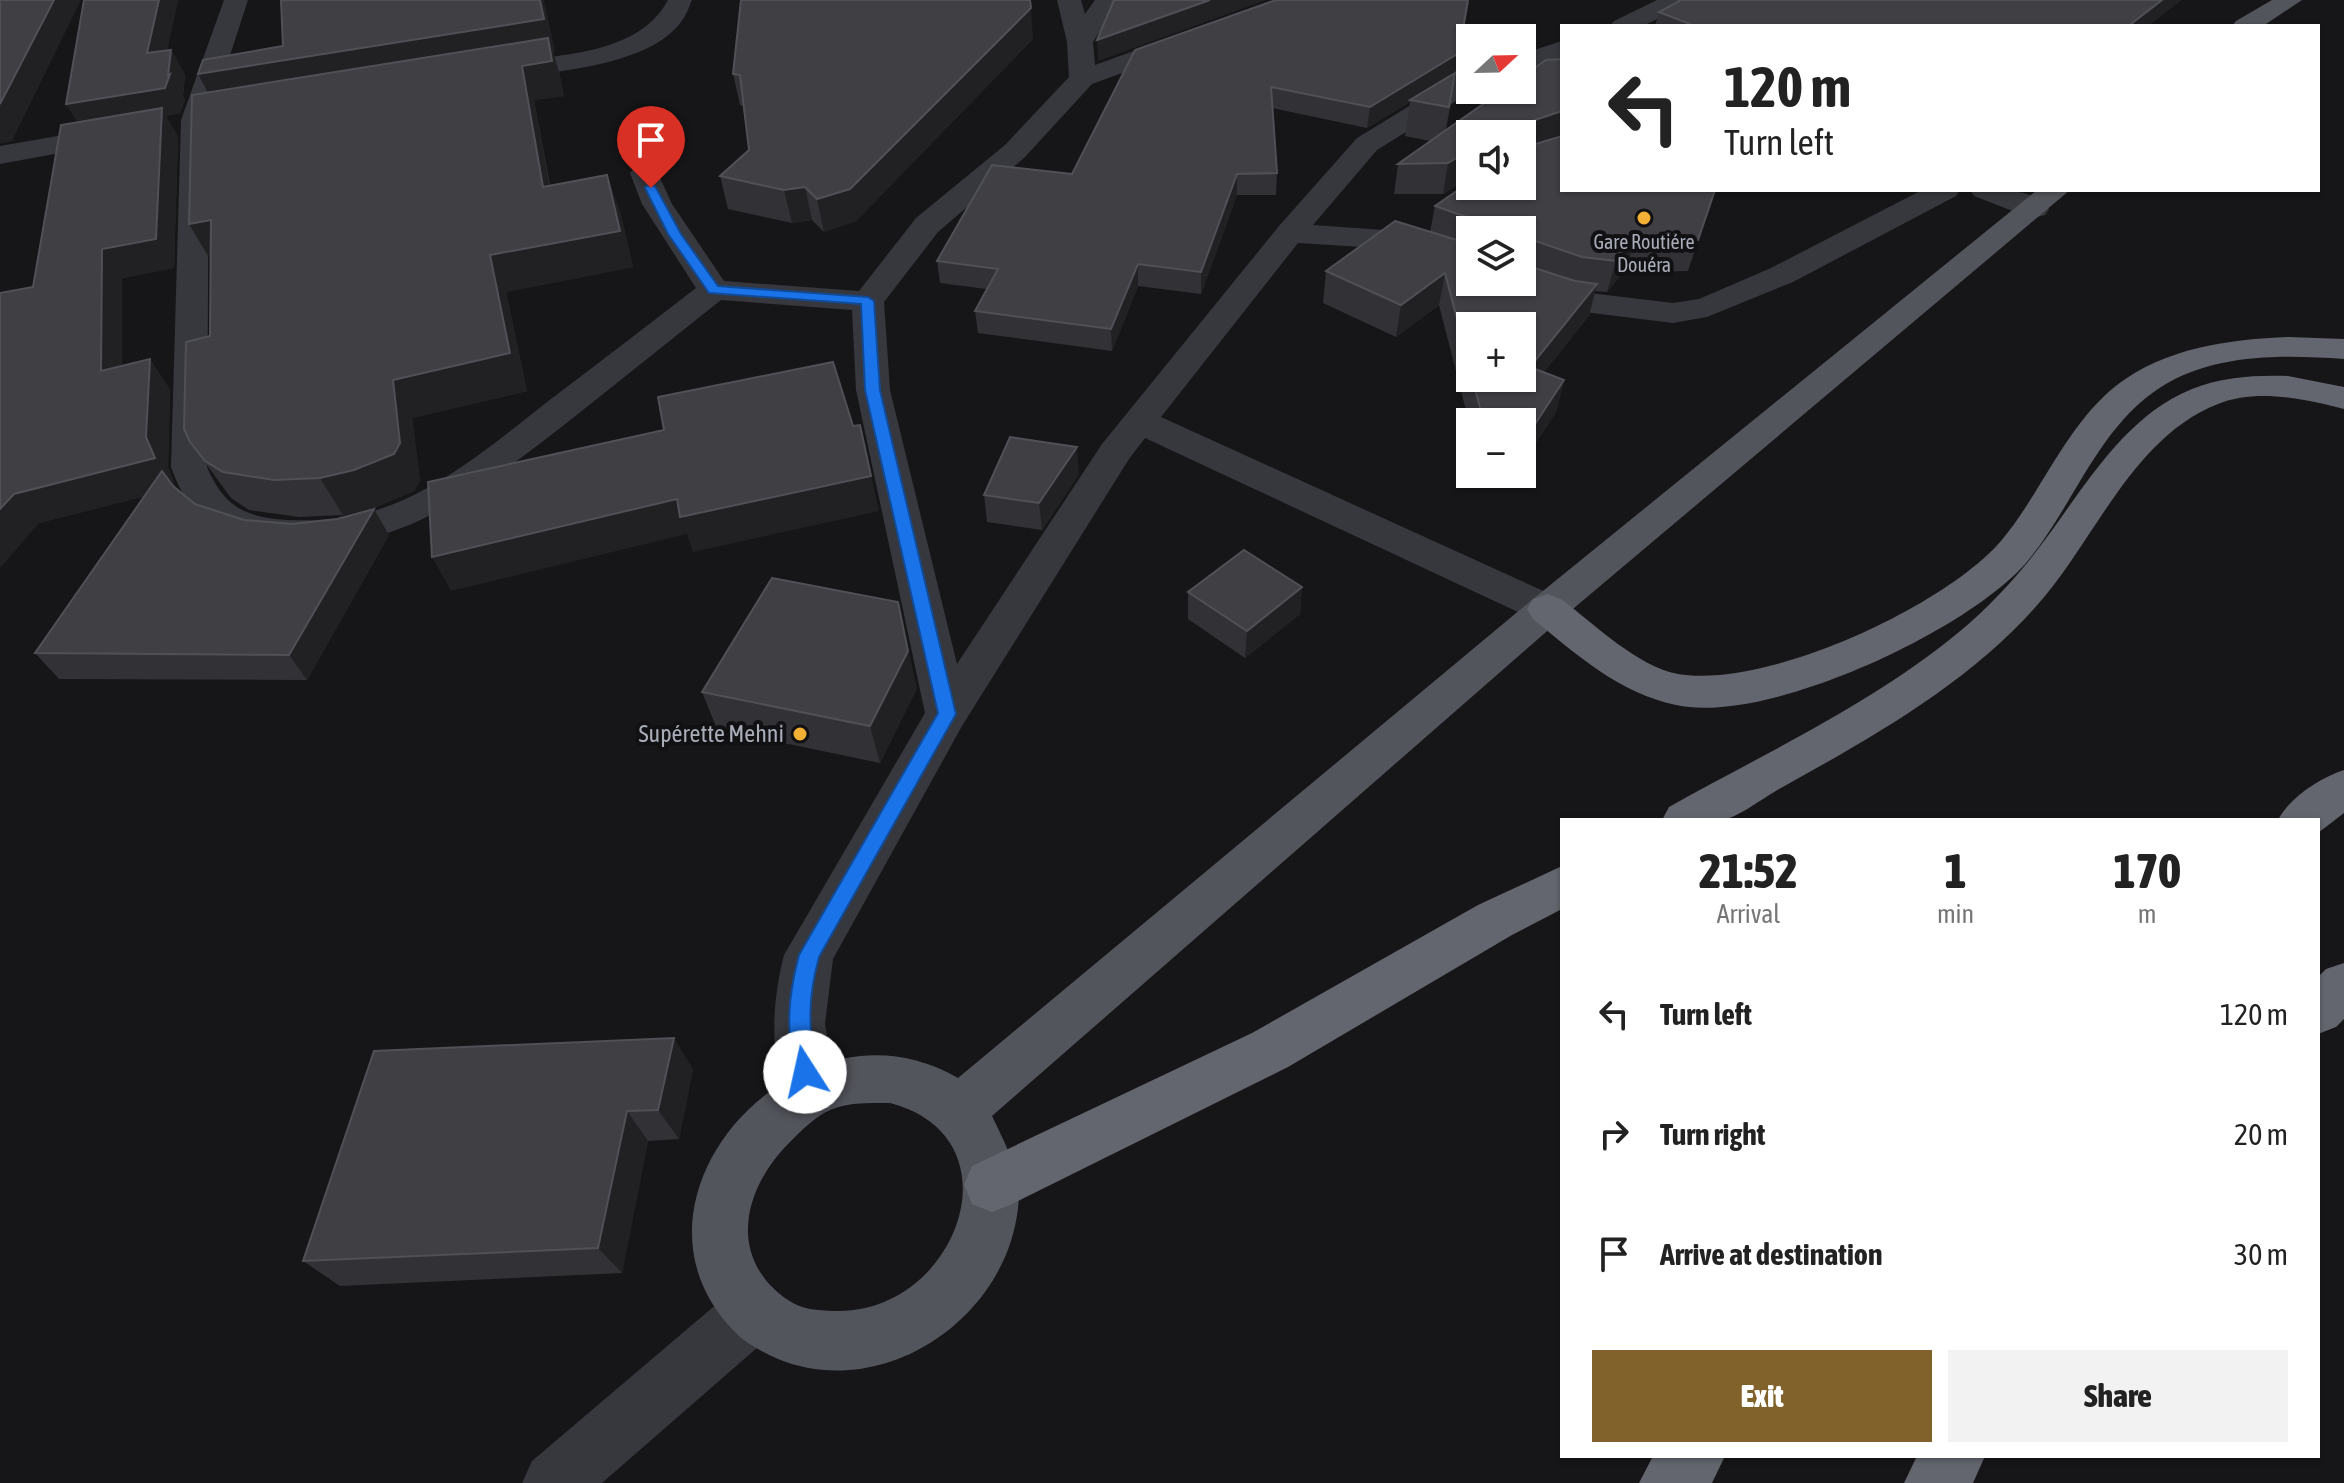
<!DOCTYPE html>
<html lang="en">
<head>
<meta charset="utf-8">
<style>
	body { margin:0; font-family:"Asap Condensed",sans-serif; background:#f2f2f2; color:#222; height:100vh; display:flex; flex-direction:column; font-size:30px; white-space:nowrap }
	* { box-sizing:border-box; margin:0 }
	p { font-size:26px; color:#767676 }
	.icon { flex:none; width:44px; height:44px; fill:none; stroke:currentColor; stroke-width:2; stroke-linecap:round; stroke-linejoin:round }
	.map { position:relative; flex:1; overflow:hidden }
	.side { position:absolute; left:1560px; top:818px; width:760px; height:640px; display:flex; flex-direction:column; background:#fff; border-radius:0px; box-shadow:0 2px 6px #0004 }
	.side>* { flex:none }
	.hud { position:absolute; left:1560px; top:24px; width:760px; height:168px; border-radius:0px; box-shadow:0 2px 6px #0004; background:#fff; color:#222; overflow:hidden }
	.needle { width:52px; rotate:68deg }
	.buttons { position:absolute; left:1456px; top:24px; display:grid; gap:16px }
	.buttons a { display:grid; place-items:center; width:80px; height:80px; border-radius:0px; background:#fff; box-shadow:0 2px 6px #0004; font-size:40px }
	.pin { position:absolute; display:grid; place-items:center; width:68px; height:68px; color:#fff; margin:-82px -34px; border-radius:50% 50% 50% 0; rotate:-45deg; box-shadow:0 0 8px #0007 }
	.pin .icon { rotate:45deg }
	.me { position:absolute; width:88px; margin:-44px; rotate:350deg; stroke-linejoin:round; filter:drop-shadow(0 0 6px #0008) }
	.turn { display:flex; align-items:center; gap:28px; height:168px; padding:0 32px; font-size:36px }
	.turn .icon { width:104px; height:104px; stroke-width:2.5 }
	.turn b { display:block; font-size:56px; line-height:68px }
	.eta { display:flex; justify-content:space-evenly; align-items:center; height:136px; text-align:center }
	.eta b { font-size:48px; font-weight:800; line-height:56px }
	.action { display:flex; gap:16px; margin-top:auto; padding:16px 32px }
	.action a { flex:1; height:92px; border-radius:0px; background:#80622a; color:#fff; font-size:32px; font-weight:800; line-height:92px; text-align:center }
	.action a+a { background:#f2f2f2; color:#222 }
	ul { padding:0; list-style:none }
	li { display:flex; align-items:center; gap:24px; height:120px; padding:0 32px }
	li div { flex:1 }
	li b { display:block; font-size:30px }
	li em { font-style:normal }
	.map>svg:first-child { display:block }
	.lines { fill:none; stroke-linecap:round; stroke-linejoin:round }
	.minor { fill:#37383d; fill-rule:evenodd }
	.major { fill:#53555c; fill-rule:evenodd }
	.highway { fill:#63666e; fill-rule:evenodd }
	.wall { fill:#323236; fill-rule:evenodd }
	.shaded-wall { fill:#212124 }
	.building { fill:#3f3f44; stroke:#4f5156; stroke-width:2 }
	.route { fill:#1a73e8; stroke:#114b97; stroke-width:2 }
	.poi-dot { fill:#f2b134; stroke:#111113; stroke-width:3 }
	.labels { text-anchor:middle; stroke-width:8; stroke-linejoin:round; paint-order:stroke }
	.far-poi-label { font-size:20px; fill:#a8adb8; stroke:#111113 }
	.poi-label { font-size:24px; fill:#a8adb8; stroke:#111113; text-anchor:end }
</style>
</head>
<body>
<div class="map">
<svg width="2344" height="1483" viewBox="0 0 2344 1483">
	<rect width="100%" height="100%" fill="#161618"/>
	<g class="lines">
		<g class="minor">
			<path d="M224,0h24l-39,120 -2,347c17,40 38,50 80,53 31,1 60,0 90,-10 65,-21 121,-70 174,-111 49,-37 97,-74 145,-111l-54,-84 -12,-31 5,-6 10,-3 10,3 17,37 52,77 135,10 57,-73 89,-73 64,-68 -2,-35 -10,-42h24l4,14 10,-14h24l-26,42 2,23 180,-65h36l-3,5 -216,79 -67,73 -87,75 -54,70 6,88 67,274 145,-220 177,-218 78,-88 103,-63 10,-2v17h4l-97,60 -64,75 86,6 71,23v21l-75,-26 -97,-6 -137,174 400,182 6,10 -6,10 -14,5 -14,-5 -388,-181 -16,21 -167,267 -129,233 -8,65 12,69 -8,18 -19,7 -19,-7c-22,-50 -20,-105 -7,-156l141,-242 -69,-323 -4,-80 -131,-10c-46,37 -92,73 -138,110 -93,73 -193,156 -320,133 -52,-9 -74,-27 -92,-76l10,-347z"/>
			<path d="M668,0h24c-3,7 -6,16 -11,22 -33,45 -131,50 -182,57l-9,-2 -4,-6 4,-6 9,-2c55,-8 140,-7 169,-63z"/>
			<polygon points="1657,0 1689,0 1686,5 1643,26 1610,26 1614,21"/>
			<polygon points="1562,41 1562,58 1522,71 1522,54"/>
			<polygon points="115,126 125,129 129,135 125,141 0,164 0,146"/>
			<polygon points="1922,190 1960,190 1956,196 1793,282 1707,317 1673,323 1568,310 1507,289 1502,282 1522,282 1522,273 1573,291 1673,303 1699,299 1771,268"/>
			<path d="M1970,190c24,0 63,-4 79,19l-4,6 -11,3 -11,-3 -49,-19z"/>
			<polygon points="753,1283 774,1291 782,1312 774,1333 602,1483 522,1483 532,1461 732,1291"/>
		</g>
		<g class="major">
			<polygon points="2272,0 2302,0 2263,26 2232,26 2236,21"/>
			<path d="M2037,190h33l-509,429 -569,497c14,29 30,59 26,92 -12,111 -135,194 -240,151 -17,-8 -32,-15 -45,-29 -127,-132 67,-345 225,-252l575,-479zM890,1103c132,34 67,212 -56,208 -17,-1 -32,-1 -46,-11 -63,-43 -44,-114 4,-160 11,-11 24,-24 38,-30 18,-8 41,-7 60,-7z"/>
		</g>
		<g class="highway">
			<path d="M2289,337l55,2v20c-60,-4 -129,-6 -183,28 -64,41 -87,119 -135,176 -59,68 -259,162 -350,142 -57,-12 -99,-50 -143,-86l-6,-10 6,-10 14,-5 14,5c32,24 77,68 117,75 88,15 266,-67 323,-133 41,-49 65,-116 116,-156 48,-37 113,-46 172,-48z"/>
			<path d="M2288,376l56,11v22c-39,-10 -87,-21 -126,-5 -82,32 -120,128 -173,192 -70,84 -169,139 -264,192 -15,8 -42,29 -58,32 -19,4 -42,0 -61,0l7,-13c98,-55 203,-103 290,-175 30,-25 56,-53 79,-83 44,-57 84,-132 154,-160 30,-12 63,-14 96,-13z"/>
			<path d="M2344,770v43l-26,20v-13h-40c12,-23 42,-42 66,-50z"/>
			<polygon points="1562,866 1562,909 1512,935 1288,1067 1012,1204 992,1212 972,1204 964,1185 972,1166 1252,1033 1478,905"/>
			<polygon points="2344,963 2344,1019 2336,1027 2318,1034 2318,977 2326,969"/>
			<polygon points="1653,1456 1725,1456 1712,1483 1639,1483"/>
			<polygon points="1917,1456 1985,1456 1973,1483 1904,1483"/>
		</g>
	</g>
	<g class="wall">
		<polygon points="178,0 167,50 171,50 185,75 183,96 185,100 180,113 166,116 178,137 174,268 122,278 122,366 170,389 168,467 176,488 175,488 195,504 244,520 389,535 307,680 59,679 35,653 145,496 39,523 33,287 78,122 66,104"/>
		<polygon points="1681,0 2181,0 2148,26 1655,26 1659,12"/>
		<polygon points="1033,39 856,221 824,232 812,220 792,223 728,209 720,176 749,150 743,106 740,105 733,74"/>
		<path d="M1135,50l321,24 -10,56 57,-40 59,100h153l-27,81 -31,1 -30,-4 -20,24 -12,-1 -6,25 -45,56 20,8 -8,32 -34,52v-42h-52v4l-31,-121 -43,32 -73,-34 3,-32 104,-39 5,-26 87,-20v-52h-52v43l-27,17h-49l4,-30 32,-23 -25,-5 5,-34 -43,26 -95,-20 5,65 -1,22h-39l-36,99 -63,-8 -26,65 -134,-18 -3,-22 11,-22 -46,-6 -3,-22 135,-87zM1470,230h52v52h-52zM1470,326l52,52h-52z"/>
		<polygon points="555,51 553,52 559,72 564,96 534,100 550,185 620,211 633,267 506,292 527,391 412,418 420,481 414,491 376,507 343,515 299,517 249,510 231,498 190,442 210,336 211,260 208,93 198,74"/>
		<polygon points="1079,474 1042,530 987,522 984,495"/>
		<polygon points="1302,587 1300,614 1245,658 1188,619 1188,592"/>
		<polygon points="917,688 880,763 717,729 702,692"/>
		<polygon points="693,1069 679,1139 648,1141 622,1273 340,1286 303,1261"/>
	</g>
	<g class="shaded-wall">
		<polygon points="54,0 81,0 12,141 0,144 0,104"/>
		<polygon points="159,0 178,0 161,79 147,53"/>
		<polygon points="540,0 544,0 555,51 553,52 559,72 564,96 534,100 556,223 216,107 198,74"/>
		<polygon points="1210,0 1266,0 1098,61 1097,40"/>
		<polygon points="1469,0 1443,144 1455,75 1410,100 1410,102 1367,128 1370,107"/>
		<polygon points="2162,0 2181,0 2148,26 2130,26"/>
		<polygon points="1031,8 1033,39 856,221 824,232 817,199"/>
		<polygon points="171,50 185,75 183,96 185,100 180,113 166,116 178,137 174,268 122,278 122,401 101,371 82,129 66,104 168,75"/>
		<polygon points="1562,111 1562,135 1522,152 1526,123"/>
		<polygon points="1470,150 1470,177 1443,194 1448,163"/>
		<polygon points="1237,174 1237,195 1201,294 1201,272"/>
		<polygon points="607,175 620,211 633,267 506,292 527,391 412,418 420,481 414,491 376,507 343,515 320,478 393,380 490,255"/>
		<polygon points="805,187 812,220 792,223 784,190"/>
		<polygon points="211,220 211,261 189,224"/>
		<polygon points="1635,237 1627,268 1607,292 1616,261"/>
		<polygon points="1530,239 1523,270 1522,265 1526,242"/>
		<polygon points="1138,264 1138,286 1112,351 1111,329"/>
		<polygon points="1445,273 1439,305 1396,337 1401,305"/>
		<polygon points="1597,284 1589,316 1523,398 1530,367"/>
		<polygon points="150,359 170,389 168,467 176,488 39,523 0,568 0,509"/>
		<polygon points="1564,380 1556,412 1522,464 1529,433"/>
		<polygon points="860,425 879,511 693,552 687,534 451,591 432,557 677,499"/>
		<polygon points="1077,447 1079,474 1042,530 1039,503"/>
		<polygon points="374,509 389,535 307,680 289,655"/>
		<polygon points="1302,587 1300,614 1245,658 1247,631"/>
		<polygon points="898,602 917,688 880,763 870,726"/>
		<polygon points="674,1038 693,1069 679,1139 658,1110"/>
		<polygon points="627,1111 648,1141 622,1273 598,1248"/>
	</g>
	<g class="building">
		<polygon points="0,0 54,0 0,104"/>
		<polygon points="84,0 159,0 147,53 171,50 168,75 170,74 165,88 66,104"/>
		<polygon points="281,0 540,0 544,19 198,74 203,60 283,46"/>
		<polygon points="741,0 1030,0 1031,8 850,189 817,199 805,187 784,190 720,176 749,150 740,75 733,74"/>
		<polygon points="1114,0 1210,0 1097,40"/>
		<polygon points="1276,0 1468,0 1459,53 1370,107 1271,87 1277,173 1237,174 1201,272 1138,264 1111,329 975,311 998,269 937,261 992,165 1072,174 1135,50"/>
		<polygon points="1681,0 2162,0 2131,24 2137,26 1695,26 1659,12"/>
		<polygon points="548,38 552,61 522,66 543,187 607,175 620,231 490,255 510,353 393,380 400,443 394,454 354,470 320,478 274,480 223,472 205,461 190,442 184,429 186,342 210,336 211,220 189,224 192,95"/>
		<polygon points="1562,59 1562,111 1526,123 1525,144 1529,146 1562,136 1562,190 1715,190 1698,240 1667,241 1635,237 1616,261 1582,257 1530,239 1526,242 1526,248 1522,248 1522,230 1478,230 1478,221 1435,206 1470,182 1470,186 1522,186 1522,134 1470,134 1470,150 1448,163 1398,164 1503,90 1522,90 1522,77 1546,60"/>
		<polygon points="1455,73 1449,107 1410,100"/>
		<polygon points="162,108 156,239 102,249 101,371 150,359 146,437 155,458 14,494 0,509 0,293 33,287 61,125"/>
		<polygon points="1395,221 1470,244 1470,282 1522,282 1522,264 1575,281 1597,284 1530,367 1564,380 1529,433 1522,431 1522,422 1496,422 1488,419 1484,422 1472,378 1522,378 1522,326 1470,326 1470,369 1445,273 1401,305 1326,271"/>
		<polygon points="833,362 853,426 860,425 871,476 680,517 677,499 432,557 428,482 664,430 658,397"/>
		<polygon points="1010,437 1077,447 1039,503 984,495"/>
		<polygon points="162,471 173,486 195,504 244,520 292,524 337,519 374,509 289,655 35,653"/>
		<polygon points="1244,550 1302,587 1247,631 1188,592"/>
		<polygon points="772,578 898,602 908,651 870,726 702,692"/>
		<polygon points="674,1038 658,1110 627,1111 598,1248 303,1261 374,1051"/>
	</g>
	<path class="route" d="M646,186h9l26,48 37,52 150,11 6,4 6,89 76,324 -137,243c-12,44 -10,71 -3,115l-3,7 -8,3 -8,-3 -3,-7c-7,-45 -7,-72 5,-117l139,-242 -73,-323 -4,-86 -152,-11 -41,-59 -23,-46z"/>
	<g class="poi-dot">
		<circle cx="1644" cy="218" r="8"/>
		<circle cx="800" cy="734" r="8"/>
	</g>
	<g class="labels">
		<g class="far-poi-label">
			<text x="1644" y="249">Gare Routiére<tspan x="1644" dy="23">Douéra</tspan></text>
		</g>
		<g class="poi-label">
			<text x="784" y="742">Supérette Mehni</text>
		</g>
	</g>
</svg>
<div class="buttons">
<a><svg class="needle" viewBox="-14 -14 28 28"><path d="M0-13l5 13h-10z" fill="#e53935"/><path d="M0 13l5-13h-10z" fill="#767676"/></svg></a>
<a><svg class="icon" aria-label="sound" viewBox="0 0 24 24"><path d="M4 9h4l5-4v14l-5-4H4zM17 9q2 3 0 6"/></svg></a>
<a><svg class="icon" aria-label="layers" viewBox="0 0 24 24"><path d="M12 4l9 5-9 5-9-5zM3 14l9 5 9-5"/></svg></a>
<a>+</a>
<a>−</a>
</div>
<div class="pin" style="left:651px;top:188px;background:#d93025"><svg class="icon" aria-label="arrive" viewBox="0 0 24 24"><path d="M6 21V4h12l-3 4 3 4H6"/></svg></div>
<svg class="me" style="left:805px;top:1072px" viewBox="-20 -20 40 40"><circle r="19" fill="#fff"/><path d="M0-13L10 11 0 6-10 11z" fill="#1a73e8"/></svg>
<div class="hud">
<div class="turn"><svg class="icon" aria-label="left" viewBox="0 0 24 24"><path d="M17 20v-9H6M10 6l-5 5 5 5"/></svg><div><b>120 m</b>Turn left</div></div>
</div>
<section class="side">
<div class="eta">
<div><b>21:52</b><p>Arrival</p></div>
<div><b>1</b><p>min</p></div>
<div><b>170</b><p>m</p></div>
</div>
<ul>
<li><svg class="icon" aria-label="left" viewBox="0 0 24 24"><path d="M17 20v-9H6M10 6l-5 5 5 5"/></svg><div><b>Turn left</b></div><em>120 m</em></li>
<li><svg class="icon" aria-label="right" viewBox="0 0 24 24"><path d="M7 20v-9h11M14 6l5 5-5 5"/></svg><div><b>Turn right</b></div><em>20 m</em></li>
<li><svg class="icon" aria-label="arrive" viewBox="0 0 24 24"><path d="M6 21V4h12l-3 4 3 4H6"/></svg><div><b>Arrive at destination</b></div><em>30 m</em></li>
</ul>
<div class="action"><a>Exit</a><a>Share</a></div>
</section>
</div>
</body>
</html>
